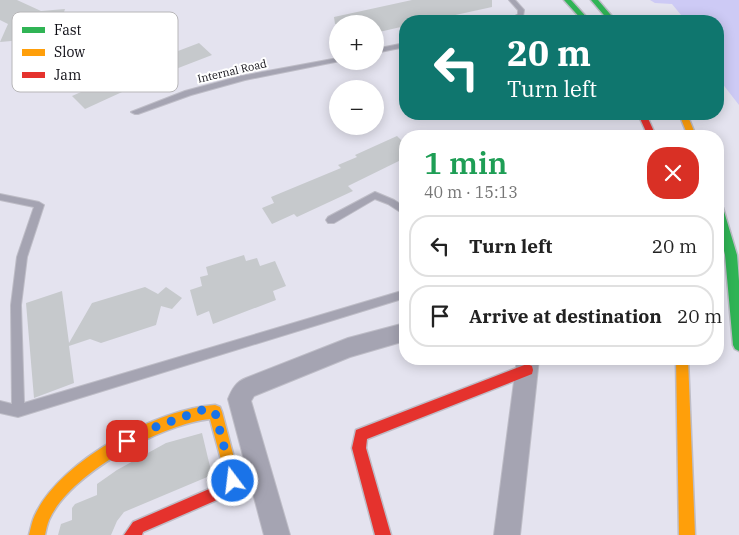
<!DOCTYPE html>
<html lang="en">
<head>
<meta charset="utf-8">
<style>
	body { margin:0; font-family:"IBM Plex Serif",serif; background:#f2f2f2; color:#222; height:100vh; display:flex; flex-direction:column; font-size:19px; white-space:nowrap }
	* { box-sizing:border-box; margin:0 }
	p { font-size:16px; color:#767676 }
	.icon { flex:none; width:28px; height:28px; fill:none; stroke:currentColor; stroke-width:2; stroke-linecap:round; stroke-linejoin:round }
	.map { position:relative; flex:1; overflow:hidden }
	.details { position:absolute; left:399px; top:130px; width:325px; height:235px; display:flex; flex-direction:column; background:#fff; border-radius:20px; box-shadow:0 2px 12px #0003 }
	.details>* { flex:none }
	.top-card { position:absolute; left:399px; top:15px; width:325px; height:105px; border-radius:20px; box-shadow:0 2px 12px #0003; background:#0f766e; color:#fff; overflow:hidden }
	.fabs { position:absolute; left:329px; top:15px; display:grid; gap:10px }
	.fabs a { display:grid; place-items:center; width:55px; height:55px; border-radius:50%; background:#fff; box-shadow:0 2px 12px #0003; font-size:25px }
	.pin { position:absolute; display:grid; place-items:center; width:42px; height:42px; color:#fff; margin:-21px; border-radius:10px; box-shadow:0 2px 8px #0006 }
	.me { position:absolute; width:55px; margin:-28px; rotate:345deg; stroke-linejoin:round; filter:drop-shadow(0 0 4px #0008) }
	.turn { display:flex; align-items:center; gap:18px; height:105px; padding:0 25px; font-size:22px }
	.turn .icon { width:65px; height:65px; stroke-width:2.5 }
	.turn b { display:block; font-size:35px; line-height:42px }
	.round { display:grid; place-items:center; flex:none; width:52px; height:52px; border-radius:20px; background:#f2f2f2 }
	.headline { display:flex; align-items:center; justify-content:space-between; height:85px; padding:0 25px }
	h1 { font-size:30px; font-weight:600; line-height:38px; color:#1e9e55 }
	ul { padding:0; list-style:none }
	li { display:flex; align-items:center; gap:15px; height:62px; margin:0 10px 8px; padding:0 15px; border:2px solid #e0e0e0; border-radius:20px }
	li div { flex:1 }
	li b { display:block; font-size:19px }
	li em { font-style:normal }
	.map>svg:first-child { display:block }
	.water { fill:#cdcaf5 }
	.building { fill:#c6c9cc }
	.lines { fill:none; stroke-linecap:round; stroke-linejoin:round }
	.lane-casing { stroke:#bebdc7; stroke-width:2 }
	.street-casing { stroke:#bebdc7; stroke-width:2 }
	.fast-casing { stroke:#bebdc7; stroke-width:3 }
	.slow-casing { stroke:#bebdc7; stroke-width:3 }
	.jam-casing { stroke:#bebdc7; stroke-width:3 }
	.lane { fill:#a5a4b2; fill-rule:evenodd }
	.street { fill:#a5a4b2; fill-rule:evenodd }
	.fast { fill:#30b455; fill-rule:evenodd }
	.slow { fill:#ff9f0a; fill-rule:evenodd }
	.jam { fill:#e5322d; fill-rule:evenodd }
	.route { stroke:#1a73e8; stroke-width:9; stroke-dasharray:0 16.2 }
	.labels { text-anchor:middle; stroke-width:4; stroke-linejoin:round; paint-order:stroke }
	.far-street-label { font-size:11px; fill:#0e0d14; stroke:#fff }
	.key { fill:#fff; stroke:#b7b6b8; stroke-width:1 }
	.key-label { font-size:14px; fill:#0e0d14 }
</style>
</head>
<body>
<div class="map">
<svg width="739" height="535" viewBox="0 0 739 535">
	<rect width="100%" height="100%" fill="#e4e3ef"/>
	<polygon class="water" points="650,0 739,0 739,105 718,78 718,21 686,21 672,4 655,3"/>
	<g class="building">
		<polygon points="0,0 17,0 41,11 65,9 56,37 0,42 8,24 0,20"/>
		<polygon points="412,0 492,0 492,7 428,21 405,21 405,26 375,33 375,24 335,24 334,17"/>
		<polygon points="199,43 212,55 168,72 157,59"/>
		<polygon points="119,75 133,87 85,109 72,96"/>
		<polygon points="397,136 405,144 405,158 348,186 353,191 297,217 294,214 272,224 262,208 274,203 271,197 341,168 338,165 357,157 355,155"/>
		<polygon points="244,255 246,261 257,258 260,266 275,261 286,286 273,291 276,300 213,324 209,311 197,316 190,290 202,286 200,277 208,275 206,267"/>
		<polygon points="145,287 158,294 166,287 182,298 172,309 161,306 156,325 101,343 90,339 69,346 74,383 34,398 26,303 62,291 69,343 92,303"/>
		<polygon points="202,433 212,475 124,512 117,521 111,535 58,535 61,524 72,520 72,508 75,504 97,495 97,484 117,470 166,443"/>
	</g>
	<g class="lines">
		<defs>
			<g id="lane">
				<polygon points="509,0 515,0 524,10 523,16 515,21 508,21 518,14 518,10"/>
				<polygon points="405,43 405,47 375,53 375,49"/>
				<polygon points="338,58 338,61 340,61 245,80 191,95 138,114 135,114 131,112 185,91 241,76"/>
				<polygon points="375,192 394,200 405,207 405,215 388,204 375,199 334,223 328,223 326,220 328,217"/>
				<polygon points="0,194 39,202 44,205 27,257 21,305 24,403 405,290 405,298 18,417 0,413 0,401 12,404 11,305 17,257 34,207 0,200"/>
			</g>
			<g id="street">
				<path d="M405,323v18l-55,16 -96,39 -3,5 39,134h-26l-36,-136c4,-10 8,-17 18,-21l102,-40z"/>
				<polygon points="517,359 539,359 520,535 494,535"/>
			</g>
			<g id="fast">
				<polygon points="564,0 571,0 590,21 583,21"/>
				<polygon points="591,0 598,0 616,21 609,21"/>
				<polygon points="718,204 723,208 737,255 739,281 739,351 735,349 733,345 725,255 718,225"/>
			</g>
			<g id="slow">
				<polygon points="679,114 687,114 696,136 688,136"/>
				<polygon points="676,359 688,359 695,535 679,535"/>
				<path d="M215,405l5,2 2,5 16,61 -2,5 -5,2 -5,-2 -16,-59c-49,5 -141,55 -161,101 -2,5 -3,10 -4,15h-16c2,-7 3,-15 7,-22 26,-53 121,-104 179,-108z"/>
			</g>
			<g id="jam">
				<polygon points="638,114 646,114 656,136 648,136"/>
				<polygon points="527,364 532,366 533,370 532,374 367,439 366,448 391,535 375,535 352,448 356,430"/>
				<polygon points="231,466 236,468 240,481 233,493 143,532 142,535 124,535 133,522 223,483 225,479 224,473 226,468"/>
			</g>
		</defs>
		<use href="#lane" class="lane-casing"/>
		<use href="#street" class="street-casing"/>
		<use href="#fast" class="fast-casing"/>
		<use href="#slow" class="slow-casing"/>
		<use href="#jam" class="jam-casing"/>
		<use href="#lane" class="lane"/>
		<use href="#street" class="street"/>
		<use href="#fast" class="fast"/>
		<use href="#slow" class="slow"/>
		<use href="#jam" class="jam"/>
	</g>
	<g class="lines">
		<polyline class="route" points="127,441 142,432 202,410 215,412 233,481"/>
	</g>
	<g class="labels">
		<g class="far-street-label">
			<text transform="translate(232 71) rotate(-13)" y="4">Internal Road</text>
		</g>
	</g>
	<rect x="12" y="12" width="166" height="80" rx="8" class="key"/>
	<rect x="22" y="27" width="23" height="6" fill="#30b455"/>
	<rect x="22" y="49" width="23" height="7" fill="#ff9f0a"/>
	<rect x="22" y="72" width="23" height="6" fill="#e5322d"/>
	<g class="key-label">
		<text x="54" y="35">Fast</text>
		<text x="54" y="57">Slow</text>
		<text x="54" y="80">Jam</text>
	</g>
</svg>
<div class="fabs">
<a>+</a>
<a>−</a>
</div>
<div class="pin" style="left:127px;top:441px;background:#d93025"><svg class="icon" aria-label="arrive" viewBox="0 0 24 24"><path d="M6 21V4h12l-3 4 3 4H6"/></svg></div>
<svg class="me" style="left:233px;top:481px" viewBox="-20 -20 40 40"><circle r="17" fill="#1a73e8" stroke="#fff" stroke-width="3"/><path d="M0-11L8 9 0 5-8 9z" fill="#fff"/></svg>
<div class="top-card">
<div class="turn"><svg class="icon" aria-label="left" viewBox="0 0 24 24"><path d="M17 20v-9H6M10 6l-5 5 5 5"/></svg><div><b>20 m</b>Turn left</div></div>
</div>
<section class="details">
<div class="headline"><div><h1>1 min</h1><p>40 m · 15:13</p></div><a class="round" style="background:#d93025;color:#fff"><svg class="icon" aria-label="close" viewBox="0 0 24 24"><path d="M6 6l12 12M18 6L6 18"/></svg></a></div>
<ul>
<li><svg class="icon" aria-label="left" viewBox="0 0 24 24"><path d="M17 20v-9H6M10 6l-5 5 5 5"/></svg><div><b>Turn left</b></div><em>20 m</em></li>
<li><svg class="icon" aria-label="arrive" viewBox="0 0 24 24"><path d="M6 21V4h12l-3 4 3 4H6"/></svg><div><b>Arrive at destination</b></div><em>20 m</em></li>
</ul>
</section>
</div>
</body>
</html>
